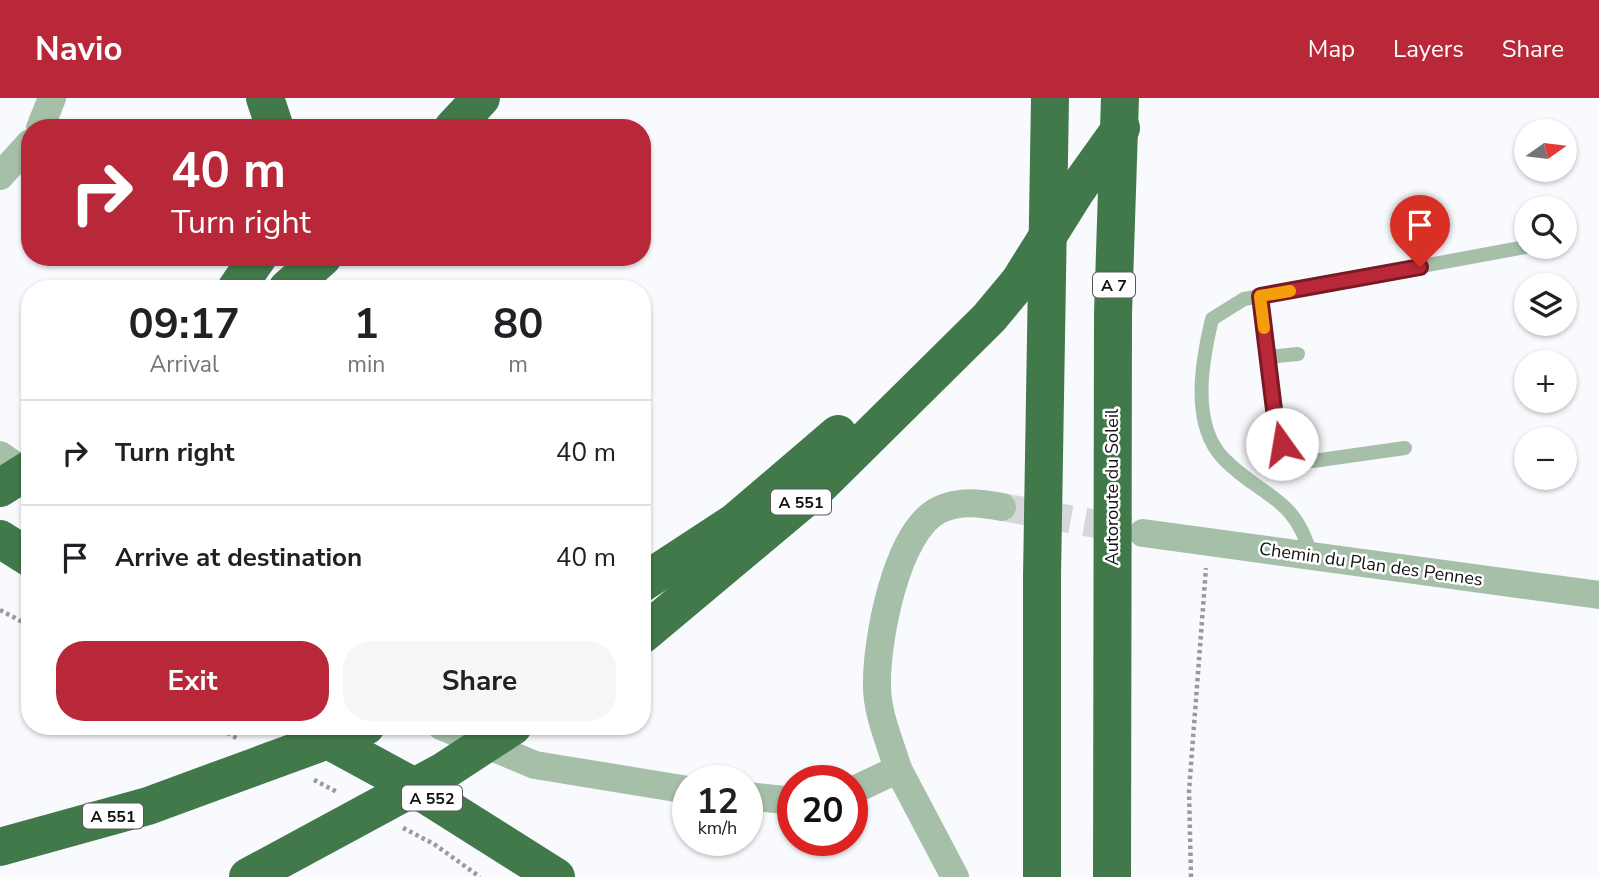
<!DOCTYPE html>
<html lang="en">
<head>
<meta charset="utf-8">
<style>
	body { margin:0; font-family:"Nunito Sans",sans-serif; background:#f6f6f6; color:#202124; height:100vh; display:flex; flex-direction:column; font-size:26px; white-space:nowrap }
	* { box-sizing:border-box; margin:0 }
	p { font-size:23px; color:#757577 }
	.icon { flex:none; width:38px; height:38px; fill:none; stroke:currentColor; stroke-width:2; stroke-linecap:round; stroke-linejoin:round }
	.map { position:relative; flex:1; overflow:hidden }
	.sheet { position:absolute; left:21px; top:182px; width:630px; height:455px; display:flex; flex-direction:column; background:#fff; border-radius:28px; box-shadow:0 2px 5px #0004 }
	.sheet>* { flex:none }
	.top-card { position:absolute; left:21px; top:21px; width:630px; height:147px; border-radius:28px; box-shadow:0 2px 5px #0004; background:#b92838; color:#fff; overflow:hidden }
	.needle { width:46px; rotate:76deg }
	.fabs { position:absolute; left:1514px; top:21px; display:grid; gap:14px }
	.fabs a { display:grid; place-items:center; width:63px; height:63px; border-radius:50%; background:#fff; box-shadow:0 2px 5px #0004; font-size:35px }
	.speed { position:absolute; left:672px; top:667px; display:flex; gap:14px; font-size:35px; font-weight:700; text-align:center }
	.speed>* { display:grid; place-content:center; width:91px; height:91px; border-radius:50%; background:#fff; box-shadow:0 2px 5px #0004; line-height:1 }
	.speed small { font-size:18px; font-weight:400 }
	.speed .limit { border:10px solid #d22; background:#fff; color:#111 }
	.pin { position:absolute; display:grid; place-items:center; width:60px; height:60px; color:#fff; margin:-72px -30px; border-radius:50% 50% 50% 0; rotate:-45deg; box-shadow:0 0 7px #0007 }
	.pin .icon { rotate:45deg }
	.me { position:absolute; width:77px; margin:-38px; rotate:347deg; stroke-linejoin:round; filter:drop-shadow(0 0 5px #0008) }
	.turn { display:flex; align-items:center; gap:24px; height:147px; padding:0 35px; font-size:32px }
	.turn .icon { width:91px; height:91px; stroke-width:2.5 }
	.turn b { display:block; font-size:49px; line-height:60px }
	.eta { display:flex; justify-content:space-evenly; align-items:center; height:119px; text-align:center }
	.eta b { font-size:42px; font-weight:700; line-height:49px }
	.button { display:flex; gap:14px; margin-top:auto; padding:14px 35px }
	.button a { flex:1; height:80px; border-radius:28px; background:#b92838; color:#fff; font-size:28px; font-weight:700; line-height:80px; text-align:center }
	.button a+a { background:#f6f6f6; color:#202124 }
	ul { padding:0; list-style:none }
	li { display:flex; align-items:center; gap:21px; height:105px; padding:0 35px; border-top:2px solid #e0e0e0 }
	li div { flex:1 }
	li b { display:block; font-size:26px }
	li em { font-style:normal }
	header { display:flex; align-items:center; gap:42px; box-sizing:border-box; height:98px; padding:0 35px; background:#b92838; color:#fff }
	header strong { font-size:33px }
	nav { display:flex; gap:38px; margin-inline-start:auto; font-size:24px }
	.map>svg:first-child { display:block }
	.lines { fill:none; stroke-linecap:round; stroke-linejoin:round }
	.minor-tunnel { stroke:#d6d7db; stroke-width:28; stroke-dasharray:28 14; stroke-linecap:butt }
	.path { stroke:#999a9d; stroke-width:4.5; stroke-dasharray:3.5 3.5; stroke-linecap:butt }
	.service { stroke:#a6bfa8; stroke-width:14 }
	.minor { stroke:#a6bfa8; stroke-width:28 }
	.motorway { stroke:#42794a; stroke-width:38 }
	.route-casing { stroke:#781a24; stroke-width:18 }
	.route { stroke:#b92838; stroke-width:12 }
	.slow { stroke:#f59e0b; stroke-width:12 }
	.labels { text-anchor:middle; stroke-width:5; stroke-linejoin:round; paint-order:stroke }
	.shield { fill:#fff; stroke:#58585a; stroke-width:2 }
	.shield-label { font-size:16px; font-weight:bold; fill:#111113 }
	.street-label { font-size:18px; fill:#111113; stroke:#fff }
</style>
</head>
<body>
<header>
<strong>Navio</strong>
<nav><a>Map</a><a>Layers</a><a>Share</a></nav>
</header>
<div class="map">
<svg width="1599" height="779" viewBox="0 0 1599 779">
	<rect width="100%" height="100%" fill="#f9fafe"/>
	<g class="lines">
		<polyline class="minor-tunnel" points="1002,409 1130,432"/>
		<g class="path">
			<polyline points="0,512 30,528"/>
			<polyline points="215,628 238,641"/>
			<polyline points="314,682 337,694"/>
			<polyline points="403,730 434,746 480,779"/>
			<polyline points="1191,779 1189,693 1206,470"/>
		</g>
		<g class="service">
			<path d="M1260,198l17,138c8,15 19,25 36,27l92,-13"/>
			<polyline points="1268,259 1298,256"/>
			<path d="M1311,458c-16,-61 -49,-58 -87,-97 -34,-35 -22,-98 -12,-140l32,-20 282,-52"/>
		</g>
		<g class="minor">
			<polyline points="40,30 52,0"/>
			<polyline points="0,78 30,45"/>
			<polyline points="0,357 30,378"/>
			<polyline points="1143,435 1599,497"/>
			<polyline points="441,628 535,667 688,692"/>
			<polyline points="898,671 955,779"/>
			<path d="M852,693l46,-22c-8,-27 -21,-55 -21,-83 -1,-44 19,-155 62,-176 21,-10 42,-7 63,-3"/>
			<polyline points="747,698 793,703"/>
		</g>
		<g class="motorway">
			<polyline points="265,0 275,30"/>
			<polyline points="453,30 481,0"/>
			<polyline points="236,191 258,159"/>
			<polyline points="287,191 323,159"/>
			<polyline points="0,390 30,371"/>
			<polyline points="0,441 30,460"/>
			<polyline points="642,485 735,424 838,336"/>
			<polyline points="642,537 815,392 989,220 1019,184 1076,93 1121,30"/>
			<polyline points="315,635 407,685 556,779"/>
			<polyline points="0,749 148,708 366,628"/>
			<polyline points="248,779 444,673 513,628"/>
			<polyline points="1042,779 1042,479 1050,0"/>
			<polyline points="1112,779 1113,216 1120,0"/>
		</g>
	</g>
	<g class="lines">
		<defs>
			<polyline id="route" points="1282,346 1277,336 1260,198 1420,169"/>
		</defs>
		<use href="#route" class="route-casing"/>
		<use href="#route" class="route"/>
		<polyline class="slow" points="1264,230 1260,198 1290,193"/>
	</g>
	<g class="labels">
		<g class="shield">
			<rect x="1093" y="174.5" width="42" height="25" rx="5"/>
			<rect x="771" y="391.5" width="60" height="25" rx="5"/>
			<rect x="402" y="687.5" width="60" height="25" rx="5"/>
			<rect x="83" y="705.5" width="60" height="25" rx="5"/>
		</g>
		<g class="shield-label">
			<text x="1114" y="193">A 7</text>
			<text x="801" y="410">A 551</text>
			<text x="432" y="706">A 552</text>
			<text x="113" y="724">A 551</text>
		</g>
		<g class="street-label">
			<text transform="translate(1112 389) rotate(-90)" y="6">Autoroute du Soleil</text>
			<text transform="translate(1371 466) rotate(8)" y="6">Chemin du Plan des Pennes</text>
		</g>
	</g>
</svg>
<div class="fabs">
<a><svg class="needle" viewBox="-14 -14 28 28"><path d="M0-13l5 13h-10z" fill="#e53935"/><path d="M0 13l5-13h-10z" fill="#757577"/></svg></a>
<a><svg class="icon" aria-label="search" viewBox="0 0 24 24"><circle cx="10" cy="10" r="6"/><path d="M15 15l6 6"/></svg></a>
<a><svg class="icon" aria-label="layers" viewBox="0 0 24 24"><path d="M12 4l9 5-9 5-9-5zM3 14l9 5 9-5"/></svg></a>
<a>+</a>
<a>−</a>
</div>
<div class="speed"><div>12<small>km/h</small></div><div class="limit">20</div></div>
<div class="pin" style="left:1420px;top:169px;background:#d93025"><svg class="icon" aria-label="arrive" viewBox="0 0 24 24"><path d="M6 21V4h12l-3 4 3 4H6"/></svg></div>
<svg class="me" style="left:1282px;top:346px" viewBox="-20 -20 40 40"><circle r="19" fill="#fff"/><path d="M0-13L10 11 0 6-10 11z" fill="#b92838"/></svg>
<div class="top-card">
<div class="turn"><svg class="icon" aria-label="right" viewBox="0 0 24 24"><path d="M7 20v-9h11M14 6l5 5-5 5"/></svg><div><b>40 m</b>Turn right</div></div>
</div>
<section class="sheet">
<div class="eta">
<div><b>09:17</b><p>Arrival</p></div>
<div><b>1</b><p>min</p></div>
<div><b>80</b><p>m</p></div>
</div>
<ul>
<li><svg class="icon" aria-label="right" viewBox="0 0 24 24"><path d="M7 20v-9h11M14 6l5 5-5 5"/></svg><div><b>Turn right</b></div><em>40 m</em></li>
<li><svg class="icon" aria-label="arrive" viewBox="0 0 24 24"><path d="M6 21V4h12l-3 4 3 4H6"/></svg><div><b>Arrive at destination</b></div><em>40 m</em></li>
</ul>
<div class="button"><a>Exit</a><a>Share</a></div>
</section>
</div>
</body>
</html>
